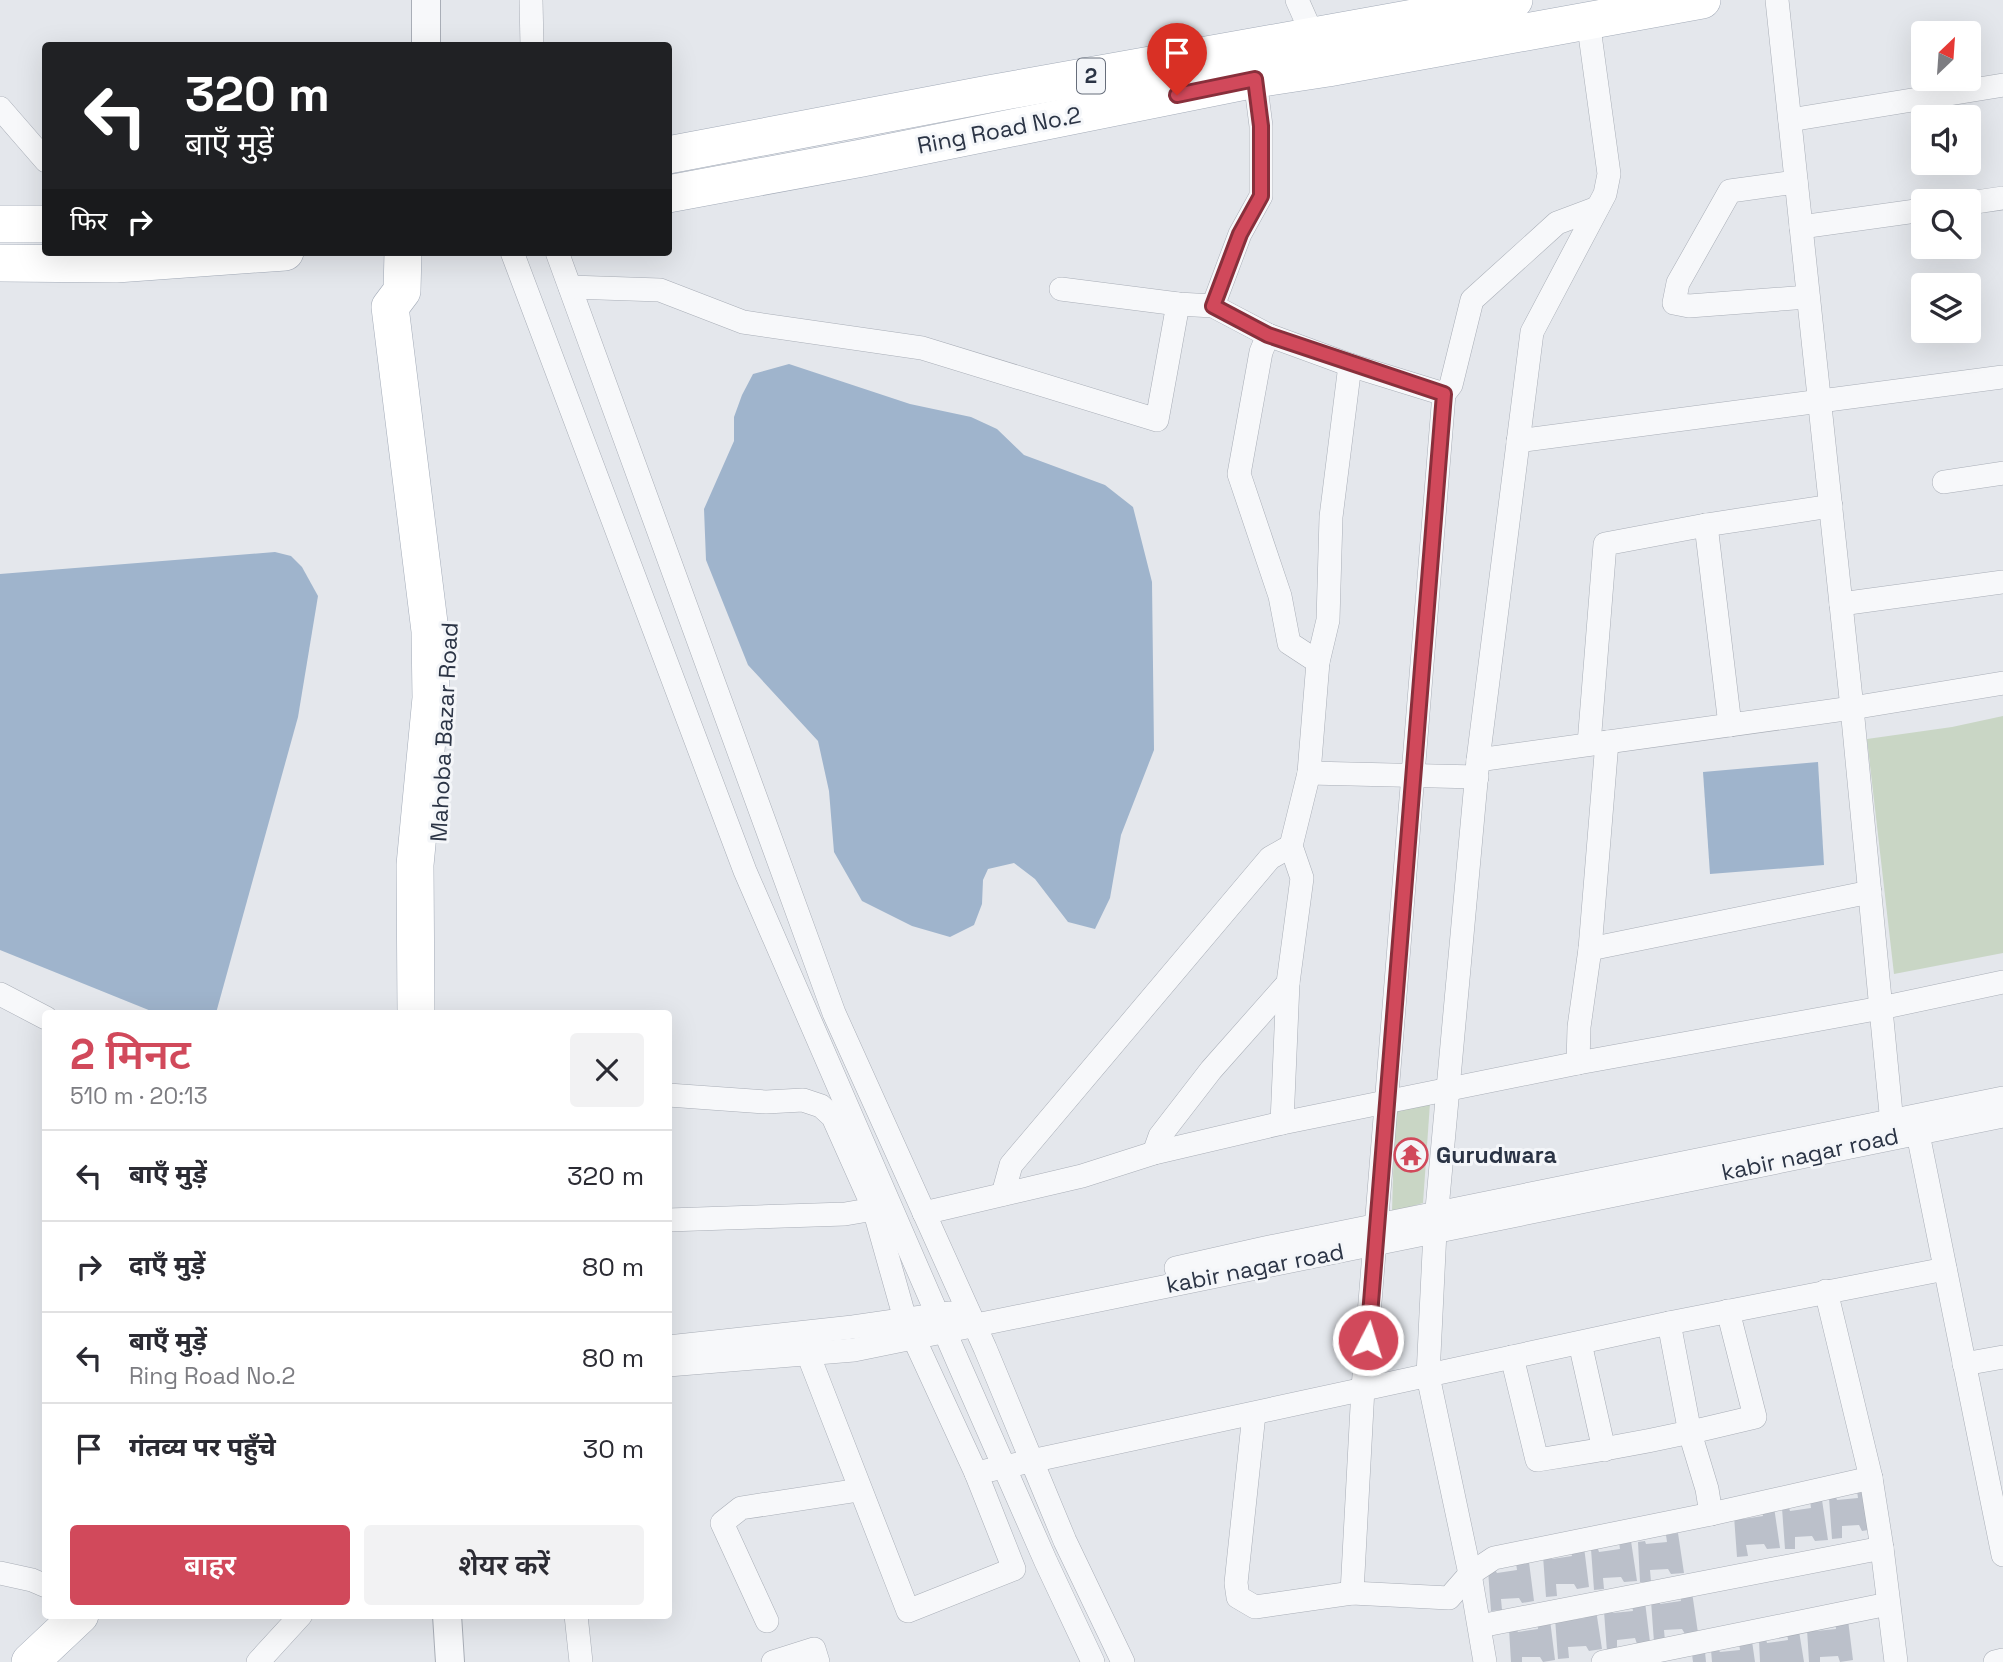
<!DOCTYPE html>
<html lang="hi">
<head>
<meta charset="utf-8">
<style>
	body { margin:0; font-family:"Space Grotesk","Noto Sans Devanagari",sans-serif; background:#f2f2f3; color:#2b2b33; height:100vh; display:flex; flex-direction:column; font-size:26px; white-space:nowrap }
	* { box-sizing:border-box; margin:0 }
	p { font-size:23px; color:#7c7c81 }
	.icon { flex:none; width:38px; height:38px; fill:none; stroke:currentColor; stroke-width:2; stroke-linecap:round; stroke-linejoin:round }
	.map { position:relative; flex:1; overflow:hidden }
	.details { position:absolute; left:42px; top:1010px; width:630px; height:609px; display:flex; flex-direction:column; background:#fff; border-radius:7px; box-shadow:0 7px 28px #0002 }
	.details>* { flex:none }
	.hud { position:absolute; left:42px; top:42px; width:630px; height:214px; border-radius:7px; box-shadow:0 7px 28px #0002; background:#202124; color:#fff; overflow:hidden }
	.needle { width:46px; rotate:25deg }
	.buttons { position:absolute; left:1911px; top:21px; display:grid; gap:14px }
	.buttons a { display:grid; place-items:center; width:70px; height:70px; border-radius:7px; background:#fff; box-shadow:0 7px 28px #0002; font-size:35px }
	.pin { position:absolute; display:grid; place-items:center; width:60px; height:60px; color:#fff; margin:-72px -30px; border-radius:50% 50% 50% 0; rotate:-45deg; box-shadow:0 0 7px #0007 }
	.pin .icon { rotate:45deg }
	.me { position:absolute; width:77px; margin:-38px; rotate:5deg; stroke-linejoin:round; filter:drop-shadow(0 0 5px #0008) }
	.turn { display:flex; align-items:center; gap:24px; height:147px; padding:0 28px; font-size:32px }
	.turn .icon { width:91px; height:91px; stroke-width:2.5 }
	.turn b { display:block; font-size:49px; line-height:60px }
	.then { display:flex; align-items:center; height:66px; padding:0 28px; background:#0003; gap:14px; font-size:26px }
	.round { display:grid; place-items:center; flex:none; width:74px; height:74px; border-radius:7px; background:#f2f2f3 }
	.head { display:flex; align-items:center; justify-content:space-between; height:119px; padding:0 28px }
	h1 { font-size:42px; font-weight:600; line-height:52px; color:#d1495b }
	.action { display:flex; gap:14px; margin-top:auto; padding:14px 28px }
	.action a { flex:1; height:80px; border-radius:7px; background:#d1495b; color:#fff; font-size:28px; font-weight:600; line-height:80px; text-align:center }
	.action a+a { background:#f2f2f3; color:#2b2b33 }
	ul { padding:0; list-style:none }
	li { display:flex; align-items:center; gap:21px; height:91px; padding:0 28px; border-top:2px solid #e1e1e2 }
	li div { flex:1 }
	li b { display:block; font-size:26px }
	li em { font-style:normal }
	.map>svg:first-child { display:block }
	.green { fill:#c9d6c5 }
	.water { fill:#9fb4cc }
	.building { fill:#bbc0ca }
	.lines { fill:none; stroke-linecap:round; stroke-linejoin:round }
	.minor-casing { stroke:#a9aeb7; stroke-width:24 }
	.tertiary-casing { stroke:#a9aeb7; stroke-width:30 }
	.primary-casing { stroke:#a3abb8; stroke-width:38 }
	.minor { stroke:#f7f8fa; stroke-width:23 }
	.tertiary { stroke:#f7f8fa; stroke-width:28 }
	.primary { stroke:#fff; stroke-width:37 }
	.route-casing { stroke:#882f3b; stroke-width:18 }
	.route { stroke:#d1495b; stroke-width:12 }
	.labels { text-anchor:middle; stroke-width:6; stroke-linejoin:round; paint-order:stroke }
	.shield { fill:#f4f6f9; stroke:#676e7b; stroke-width:2 }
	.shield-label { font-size:21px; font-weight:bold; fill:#2b3445 }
	.street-label { font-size:23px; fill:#2b3445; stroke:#f4f6f9 }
	.poi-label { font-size:23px; font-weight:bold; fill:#2b3445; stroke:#f4f6f9; text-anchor:start }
</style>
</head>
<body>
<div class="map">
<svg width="2003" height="1662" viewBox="0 0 2003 1662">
	<rect width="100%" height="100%" fill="#e4e7ec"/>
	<g class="green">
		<polygon points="2003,716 2003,953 1894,974 1867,739 1952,727"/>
		<polygon points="1430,1103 1423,1203 1392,1212 1395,1107"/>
	</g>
	<g class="water">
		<polygon points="789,364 910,404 971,417 997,429 1024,455 1105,485 1133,507 1152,582 1154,750 1121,835 1110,898 1095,929 1068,922 1035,879 1014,863 988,869 983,880 982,904 974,925 950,937 912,926 862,901 834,852 829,791 818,741 748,665 706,560 704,509 734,441 734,417 742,395 753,374"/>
		<polygon points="275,552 291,556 302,567 318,596 298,717 216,1013 156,1013 0,950 0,574"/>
		<polygon points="1818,762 1824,865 1710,874 1703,772"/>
	</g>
	<g class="building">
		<polygon points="1869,1489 1875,1529 1862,1531 1859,1525 1842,1526 1842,1538 1832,1539 1829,1498 1836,1497 1837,1500 1858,1498 1857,1491"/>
		<polygon points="1822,1500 1828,1540 1815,1541 1812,1536 1795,1537 1795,1549 1785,1549 1782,1508 1789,1508 1790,1511 1811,1508 1810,1501"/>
		<polygon points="1774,1507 1780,1548 1767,1549 1764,1544 1746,1545 1748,1556 1737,1557 1734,1516 1741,1516 1743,1519 1763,1516 1762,1509"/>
		<polygon points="1678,1533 1684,1573 1671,1574 1668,1569 1650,1570 1651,1582 1640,1582 1638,1542 1645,1541 1646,1544 1667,1542 1666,1535"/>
		<polygon points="1631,1541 1637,1581 1624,1582 1621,1577 1603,1578 1604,1589 1594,1590 1591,1549 1598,1549 1599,1552 1620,1549 1619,1542"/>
		<polygon points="1584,1547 1589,1587 1577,1589 1574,1584 1556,1584 1557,1596 1546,1597 1543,1556 1550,1556 1552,1559 1572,1556 1571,1549"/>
		<polygon points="1529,1562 1534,1601 1522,1603 1519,1598 1501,1599 1502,1610 1491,1611 1488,1570 1495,1570 1497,1573 1517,1570 1516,1563"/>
		<polygon points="1692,1592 1698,1633 1685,1634 1682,1629 1664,1630 1665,1641 1654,1642 1651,1601 1659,1601 1660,1604 1681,1601 1680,1594"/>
		<polygon points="1645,1602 1650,1642 1637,1644 1635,1638 1617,1640 1617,1651 1607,1652 1604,1611 1611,1611 1613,1613 1633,1611 1632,1604"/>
		<polygon points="1596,1610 1602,1649 1589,1651 1586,1646 1568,1647 1569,1658 1558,1659 1555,1618 1564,1621 1585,1618 1583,1611"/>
		<polygon points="1550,1620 1555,1660 1543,1662 1540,1657 1522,1657 1522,1662 1511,1662 1509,1629 1516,1628 1518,1632 1538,1629 1537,1622"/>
		<polygon points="1848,1620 1853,1660 1840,1662 1838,1656 1820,1657 1820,1662 1809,1662 1807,1629 1814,1628 1816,1631 1836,1629 1835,1622"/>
		<polygon points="1799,1631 1804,1662 1760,1662 1759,1640 1766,1639 1767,1643 1788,1640 1787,1633"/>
		<polygon points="1752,1641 1755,1662 1712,1662 1711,1650 1718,1649 1720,1652 1740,1650 1739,1643"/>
		<polygon points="1705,1652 1706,1662 1693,1662 1692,1654"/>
	</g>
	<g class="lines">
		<defs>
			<g id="minor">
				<polyline points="531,0 532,46"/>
				<polyline points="1297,0 1313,36"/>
				<polyline points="1777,0 1852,708 1893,1134"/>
				<polyline points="0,108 46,161"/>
				<polyline points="1790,120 2003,85"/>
				<polyline points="1796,182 1730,191 1678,283 1674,303 1689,306 1808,297"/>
				<polyline points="1969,203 2003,198"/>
				<polyline points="1801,227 1923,210"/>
				<polyline points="512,252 745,871 958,1362 1046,1562 1093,1662"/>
				<polyline points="557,252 834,1013 985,1348 1065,1541 1123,1662"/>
				<polyline points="570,287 660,290 743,322 922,348 1157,420 1178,304"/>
				<polyline points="1061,289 1178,304 1213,306 1268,335 1350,365 1444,394"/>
				<polyline points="1213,306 1240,234 1261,196 1261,126 1255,79"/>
				<polyline points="1268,335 1261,352 1239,474 1280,596 1289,643 1318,662"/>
				<polyline points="1518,441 2003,377"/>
				<polyline points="1944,482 2003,473"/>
				<polyline points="1706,525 1730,725"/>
				<polyline points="1841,604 2003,582"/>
				<polyline points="1589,744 1605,544 1706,525 1831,506"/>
				<polyline points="1478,760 1532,332 1605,194 1609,174 1588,20"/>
				<polyline points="1309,773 1477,777"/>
				<polyline points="1590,949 1870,892"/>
				<polyline points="0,994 46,1018"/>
				<polyline points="1578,1063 1881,1008 2003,982"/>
				<polyline points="668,1095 766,1102 803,1100 821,1106 833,1117 874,1209"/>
				<polyline points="1915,1119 2003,1555"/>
				<polyline points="1282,1123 1288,983"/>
				<polyline points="1154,1153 1160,1136 1211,1070 1288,983 1302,878 1291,846 1309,773 1318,662 1328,620 1331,517 1350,365"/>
				<polyline points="1003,1194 1011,1165 1270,858 1291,846"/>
				<polyline points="924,1213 1082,1176 1154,1153 1282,1123 1578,1063 1579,1027 1590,949 1607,742"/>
				<polyline points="668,1220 845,1214 874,1209 905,1319 976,1473 1014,1569 908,1611 808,1354"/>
				<polyline points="1176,1268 1265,1248 2003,1098"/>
				<polyline points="1826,1291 1871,1478 1882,1548 1896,1662"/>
				<polyline points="1669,1323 1690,1433 1707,1489 1711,1514"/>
				<polyline points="1580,1343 1604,1450"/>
				<polyline points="668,1347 853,1327 950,1313"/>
				<path d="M1512,1357l25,103c74,-11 146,-25 218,-43l-27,-106"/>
				<polyline points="1964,1364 2003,1357"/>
				<polyline points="668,1365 854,1350 2003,1116"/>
				<polyline points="1254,1414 1236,1583 1238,1597 1255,1607 1352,1593 1449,1598 1470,1574 1494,1558 1711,1514 1871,1478"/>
				<polyline points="976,1473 1669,1323 1945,1269"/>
				<polyline points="0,1573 32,1580 46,1586"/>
				<polyline points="1352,1593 1363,1388 1444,394 1451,385 1472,300 1557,223 1597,208"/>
				<polyline points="576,1615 581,1662"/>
				<polyline points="767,1621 722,1523 741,1508 859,1490"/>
				<polyline points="1480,1626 1882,1548"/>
				<polyline points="258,1662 301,1615"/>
				<polyline points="773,1662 814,1649 818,1662"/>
				<polyline points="1485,1662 1470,1574 1428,1376 1435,1231 1478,760 1852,708 2003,683"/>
				<polyline points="1603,1662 1888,1604"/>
				<polyline points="1995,1662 2003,1660"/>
			</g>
			<g id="tertiary">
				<polyline points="426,0 426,46"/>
				<polyline points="447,1615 450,1662"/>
			</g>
			<g id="primary">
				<polyline points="668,155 989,94 1514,0"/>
				<polyline points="668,194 862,158 1255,79 1328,68 1702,0"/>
				<polyline points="0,224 46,224"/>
				<polyline points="403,252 402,291 390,307 430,631 431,698 415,865 416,1013"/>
				<polyline points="0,263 116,264 285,252"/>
				<polyline points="30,1662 80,1615"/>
			</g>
		</defs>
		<use href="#minor" class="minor-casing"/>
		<use href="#tertiary" class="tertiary-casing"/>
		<use href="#primary" class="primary-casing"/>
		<use href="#minor" class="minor"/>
		<use href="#tertiary" class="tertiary"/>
		<use href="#primary" class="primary"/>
	</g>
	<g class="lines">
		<defs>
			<polyline id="route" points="1177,95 1255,79 1261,126 1261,196 1240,234 1213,306 1268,335 1444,394 1368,1340"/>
		</defs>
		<use href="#route" class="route-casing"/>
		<use href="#route" class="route"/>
	</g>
	<defs>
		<symbol id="temple-ring" viewBox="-11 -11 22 22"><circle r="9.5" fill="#f4f6f9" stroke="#d1495b" stroke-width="1.5"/><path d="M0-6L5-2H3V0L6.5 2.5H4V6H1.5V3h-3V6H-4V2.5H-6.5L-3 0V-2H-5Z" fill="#d1495b"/></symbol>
	</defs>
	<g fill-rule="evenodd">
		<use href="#temple-ring" x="1392" y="1136" width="38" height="38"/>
	</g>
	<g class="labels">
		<rect class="shield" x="1077" y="58.5" width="28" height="35" rx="5"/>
		<g class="shield-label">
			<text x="1091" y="83">2</text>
		</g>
		<g class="street-label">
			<text transform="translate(999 130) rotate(-11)" y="8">Ring Road No.2</text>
			<text transform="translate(444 732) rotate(-87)" y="8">Mahoba Bazar Road</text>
			<text transform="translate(1810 1154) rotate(-12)" y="8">kabir nagar road</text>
			<text transform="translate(1255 1268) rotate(-11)" y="8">kabir nagar road</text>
		</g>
		<g class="poi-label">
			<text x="1436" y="1163">Gurudwara</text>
		</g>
	</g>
</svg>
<div class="buttons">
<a><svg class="needle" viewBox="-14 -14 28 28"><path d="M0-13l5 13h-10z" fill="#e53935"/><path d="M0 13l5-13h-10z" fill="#7c7c81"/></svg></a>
<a><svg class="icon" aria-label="sound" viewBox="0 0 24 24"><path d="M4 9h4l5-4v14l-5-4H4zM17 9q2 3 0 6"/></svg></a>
<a><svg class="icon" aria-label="search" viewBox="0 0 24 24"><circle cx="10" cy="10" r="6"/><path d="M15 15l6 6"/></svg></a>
<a><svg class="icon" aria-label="layers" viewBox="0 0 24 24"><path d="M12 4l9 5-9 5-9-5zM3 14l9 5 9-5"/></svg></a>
</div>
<div class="pin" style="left:1177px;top:95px;background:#d93025"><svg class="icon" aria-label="arrive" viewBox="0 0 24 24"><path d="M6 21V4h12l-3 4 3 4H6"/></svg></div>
<svg class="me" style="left:1368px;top:1340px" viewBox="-20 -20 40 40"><circle r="17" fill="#d1495b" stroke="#fff" stroke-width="3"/><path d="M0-11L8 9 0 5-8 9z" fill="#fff"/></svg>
<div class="hud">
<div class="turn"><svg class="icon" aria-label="left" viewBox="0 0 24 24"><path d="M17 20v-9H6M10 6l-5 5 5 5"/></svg><div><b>320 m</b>बाएँ मुड़ें</div></div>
<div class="then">फिर<svg class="icon" aria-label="right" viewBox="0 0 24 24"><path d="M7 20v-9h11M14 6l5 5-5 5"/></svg></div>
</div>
<section class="details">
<div class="head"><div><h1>2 मिनट</h1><p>510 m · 20:13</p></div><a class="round"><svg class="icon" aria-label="close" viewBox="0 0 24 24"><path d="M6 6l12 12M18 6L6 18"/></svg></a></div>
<ul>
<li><svg class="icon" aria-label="left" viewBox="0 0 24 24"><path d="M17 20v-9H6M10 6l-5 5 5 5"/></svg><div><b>बाएँ मुड़ें</b></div><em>320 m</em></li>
<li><svg class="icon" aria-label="right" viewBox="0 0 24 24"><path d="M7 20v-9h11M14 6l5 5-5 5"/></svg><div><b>दाएँ मुड़ें</b></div><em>80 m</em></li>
<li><svg class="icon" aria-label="left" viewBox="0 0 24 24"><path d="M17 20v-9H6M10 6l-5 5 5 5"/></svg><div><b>बाएँ मुड़ें</b><p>Ring Road No.2</p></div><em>80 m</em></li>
<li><svg class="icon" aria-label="arrive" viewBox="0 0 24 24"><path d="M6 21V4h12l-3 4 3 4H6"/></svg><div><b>गंतव्य पर पहुँचे</b></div><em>30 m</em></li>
</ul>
<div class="action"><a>बाहर</a><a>शेयर करें</a></div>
</section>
</div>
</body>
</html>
